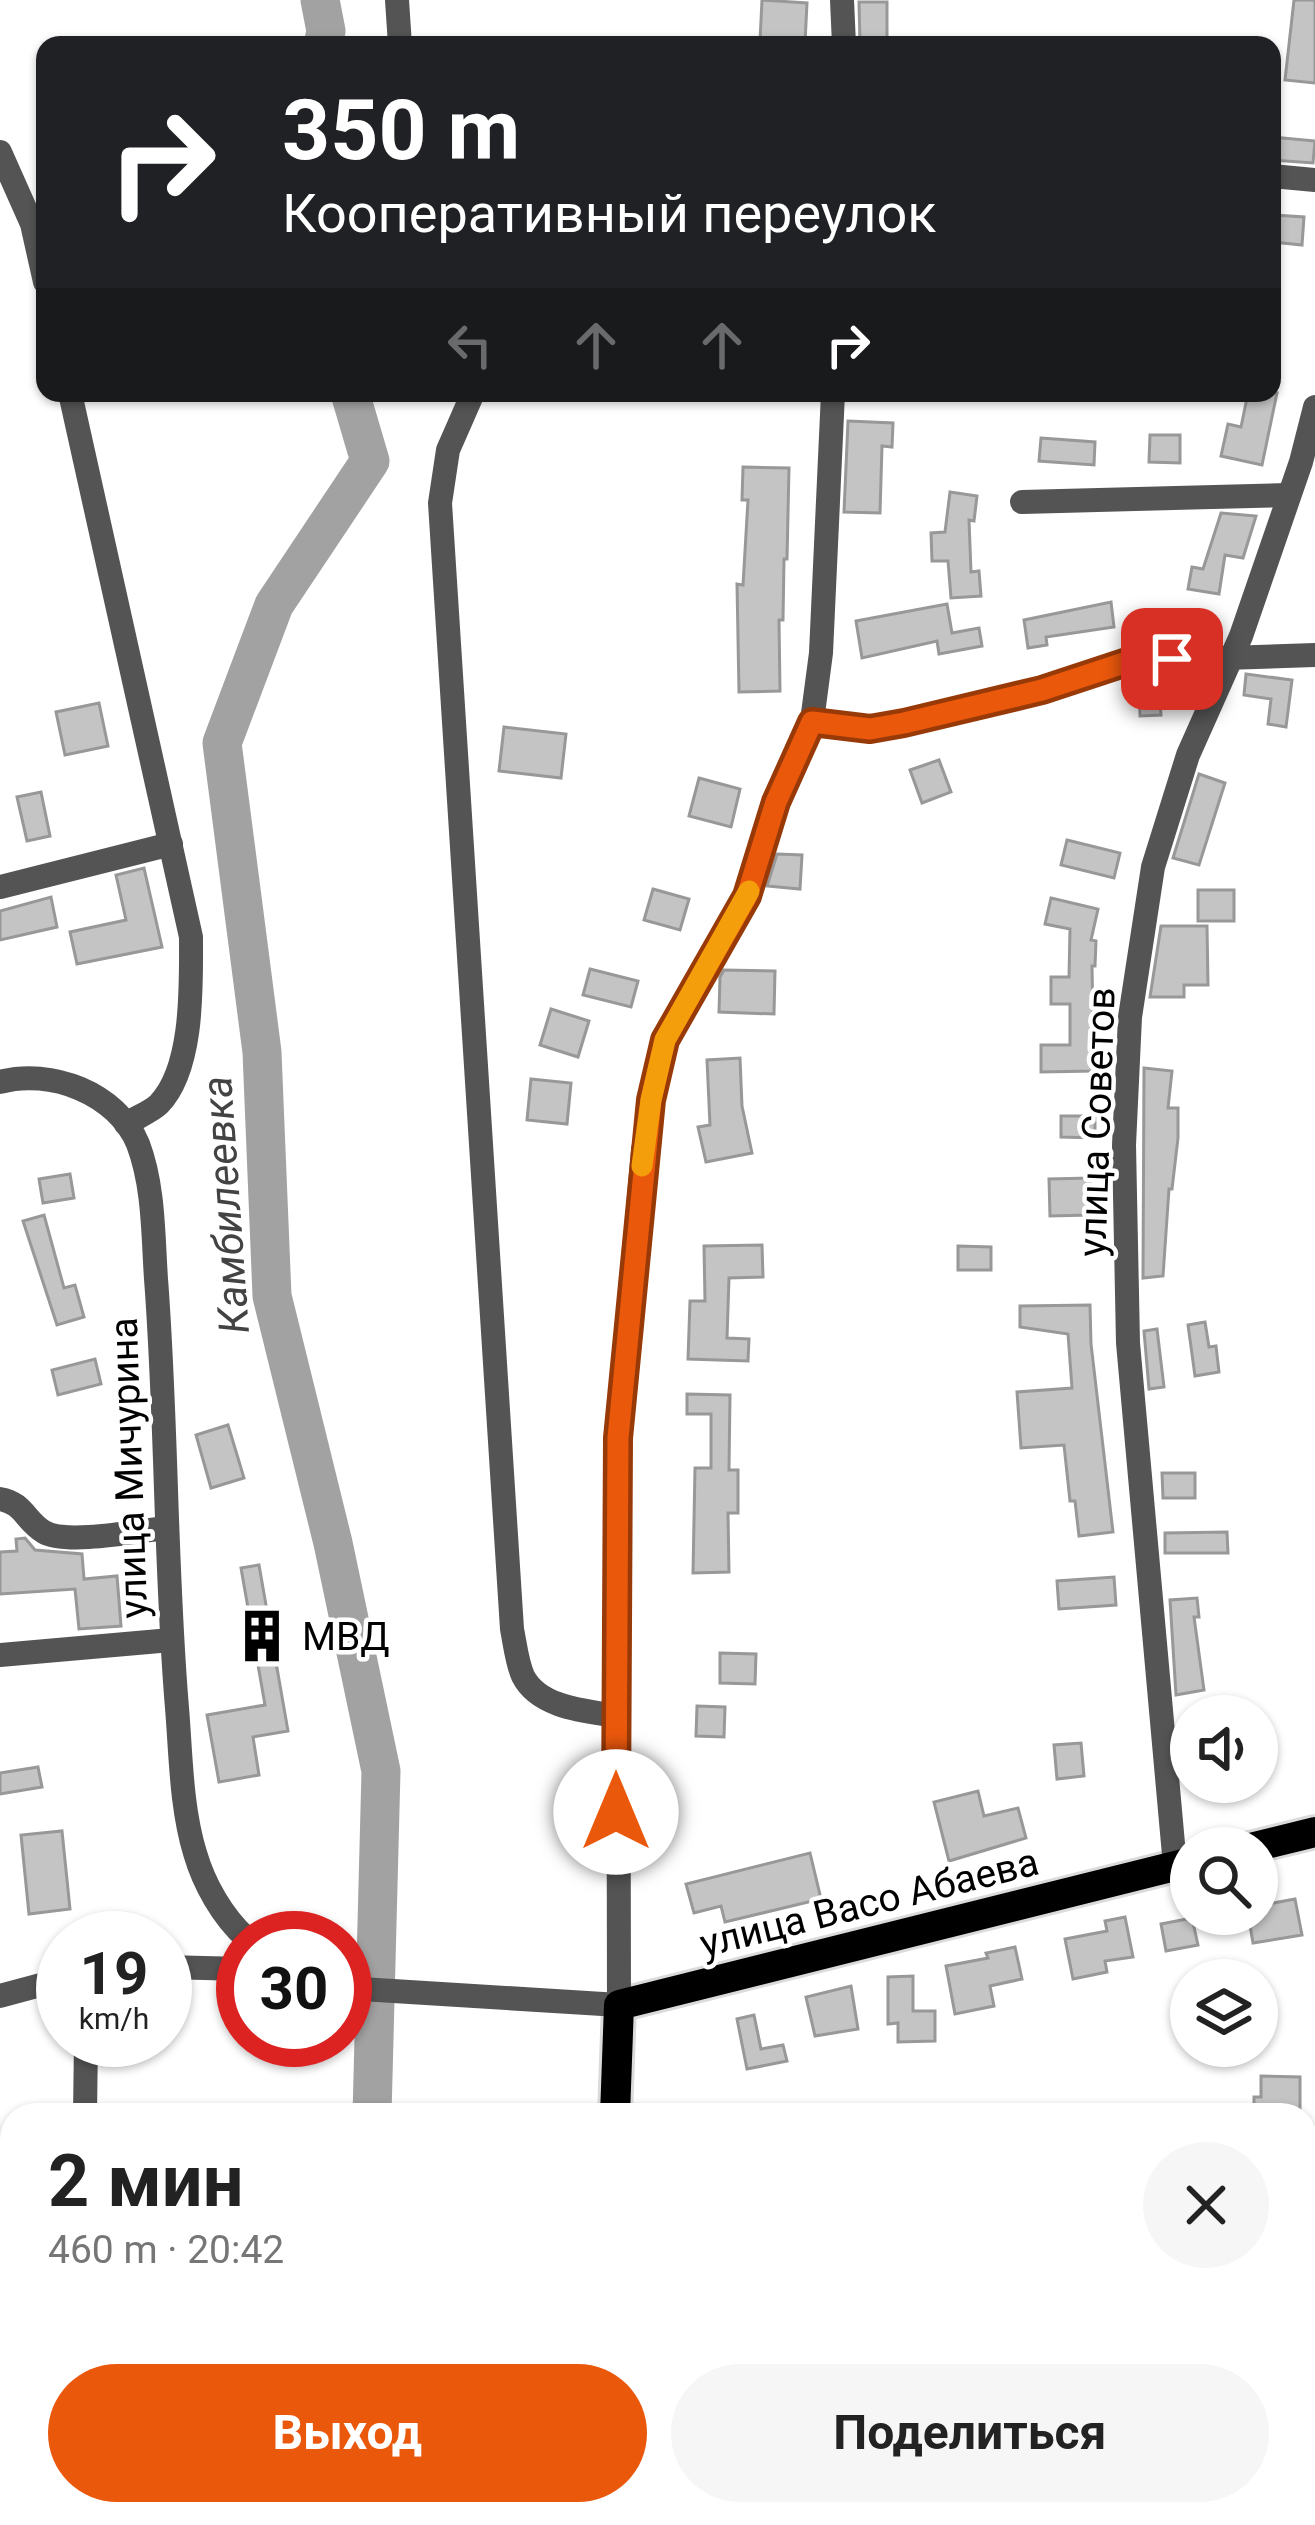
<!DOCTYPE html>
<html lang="ru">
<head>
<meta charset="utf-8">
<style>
	body { margin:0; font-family:Roboto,sans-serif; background:#f6f6f6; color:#222; height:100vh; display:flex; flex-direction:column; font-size:45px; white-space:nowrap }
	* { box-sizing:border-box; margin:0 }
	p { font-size:39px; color:#767676 }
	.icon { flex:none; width:66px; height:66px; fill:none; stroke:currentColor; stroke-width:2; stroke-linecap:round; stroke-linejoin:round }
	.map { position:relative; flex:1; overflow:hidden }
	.drawer { position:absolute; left:0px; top:2103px; width:1317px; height:423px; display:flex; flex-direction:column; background:#fff; border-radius:36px 36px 0 0; box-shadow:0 3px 9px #0004 }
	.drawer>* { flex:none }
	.banner { position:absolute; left:36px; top:36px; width:1245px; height:366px; border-radius:24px; box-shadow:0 3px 9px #0004; background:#202124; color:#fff; overflow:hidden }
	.fabs { position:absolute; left:1170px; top:1695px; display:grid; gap:24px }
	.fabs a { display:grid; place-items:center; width:108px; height:108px; border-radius:50%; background:#fff; box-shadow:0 3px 9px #0004; font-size:60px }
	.speed { position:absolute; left:36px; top:1911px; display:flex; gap:24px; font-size:60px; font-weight:700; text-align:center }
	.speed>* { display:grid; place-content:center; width:156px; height:156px; border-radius:50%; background:#fff; box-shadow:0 3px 9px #0004; line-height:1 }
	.speed small { font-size:30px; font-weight:400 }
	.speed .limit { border:18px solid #d22; background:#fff; color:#111 }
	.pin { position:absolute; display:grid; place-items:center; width:102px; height:102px; color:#fff; margin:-51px; border-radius:24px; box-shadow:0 6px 18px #0006 }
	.me { position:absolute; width:132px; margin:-66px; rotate:0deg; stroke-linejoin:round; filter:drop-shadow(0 0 9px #0008) }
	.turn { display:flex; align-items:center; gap:42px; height:252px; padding:0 48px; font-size:54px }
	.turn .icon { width:156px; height:156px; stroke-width:2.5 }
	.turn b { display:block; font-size:84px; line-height:102px }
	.lanes { display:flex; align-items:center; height:114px; padding:0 48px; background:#0003; justify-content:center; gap:60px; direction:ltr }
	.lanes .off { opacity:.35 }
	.round { display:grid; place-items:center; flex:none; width:126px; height:126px; border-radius:63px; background:#f6f6f6 }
	.headline { display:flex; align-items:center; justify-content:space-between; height:204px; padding:0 48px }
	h1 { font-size:72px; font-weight:700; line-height:90px }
	.button { display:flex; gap:24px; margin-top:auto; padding:24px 48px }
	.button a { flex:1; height:138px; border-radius:72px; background:#ea580c; color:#fff; font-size:48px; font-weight:700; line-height:138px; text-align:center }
	.button a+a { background:#f6f6f6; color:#222 }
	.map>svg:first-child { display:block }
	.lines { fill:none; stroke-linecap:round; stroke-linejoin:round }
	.river { stroke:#a2a2a2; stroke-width:39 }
	.building { fill:#c4c4c4; stroke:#989898; stroke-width:3 }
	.major-casing { stroke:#dbdbdb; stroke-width:36 }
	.minor { stroke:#545454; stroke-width:24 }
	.major { stroke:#000; stroke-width:30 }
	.route-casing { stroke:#983908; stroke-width:30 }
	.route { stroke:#ea580c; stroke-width:21 }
	.slow { stroke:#f59e0b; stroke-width:21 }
	.labels { text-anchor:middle; stroke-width:9; stroke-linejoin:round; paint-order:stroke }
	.street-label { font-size:39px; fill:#000; stroke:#fff }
	.poi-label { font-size:39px; fill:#000; stroke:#fff; text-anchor:start }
	.water-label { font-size:42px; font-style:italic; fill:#434343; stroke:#fff }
</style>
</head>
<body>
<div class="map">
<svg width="1315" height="2525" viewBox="0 0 1315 2525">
	<rect width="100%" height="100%" fill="#fff"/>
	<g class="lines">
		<g class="river">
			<polyline points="320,0 326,31 323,45"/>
			<polyline points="350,393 370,461 274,605 222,743 262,1052 272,1296 333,1543 381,1771 372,2115"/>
			<polyline points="197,2525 201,2514"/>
		</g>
	</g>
	<g class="building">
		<polygon points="762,0 807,3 805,43 760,41"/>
		<polygon points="1294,0 1315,0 1315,83 1285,80"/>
		<polygon points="859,2 887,2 887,43 860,43"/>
		<polygon points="1272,137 1315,141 1313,163 1272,160"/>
		<polygon points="1274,215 1304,217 1302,245 1272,242"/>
		<polygon points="1248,393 1277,393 1262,465 1221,456 1228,424 1241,427"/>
		<polygon points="848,421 893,423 892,447 882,446 880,513 844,512"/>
		<polygon points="1150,435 1180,435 1180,463 1149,462"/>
		<polygon points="1041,438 1095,442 1094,465 1039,461"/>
		<polygon points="743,467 789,468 787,559 784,559 783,620 779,620 780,691 739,692 737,584 743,585 748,500 742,500"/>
		<polygon points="950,492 977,496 974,521 969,520 971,572 979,571 981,596 951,598 948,561 932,561 931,533 945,532"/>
		<polygon points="1221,513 1256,516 1243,558 1225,555 1219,594 1188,589 1192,567 1203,569"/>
		<polygon points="1111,602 1114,627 1046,637 1047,645 1028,648 1024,620"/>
		<polygon points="947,604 952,633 979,628 982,646 939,654 937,641 862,658 856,621"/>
		<polygon points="1246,674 1292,680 1286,727 1268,724 1271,699 1244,695"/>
		<polygon points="1190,676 1190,688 1159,689 1161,715 1140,716 1139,677"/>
		<polygon points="99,703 108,746 65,755 56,712"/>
		<polygon points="504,727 566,734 561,778 499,771"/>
		<polygon points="939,760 951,792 922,803 910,770"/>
		<polygon points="1199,774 1225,783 1199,865 1173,858"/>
		<polygon points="699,778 740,789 731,827 689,816"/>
		<polygon points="41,792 50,836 27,841 17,797"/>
		<polygon points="1067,840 1120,853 1114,878 1061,865"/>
		<polygon points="777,854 802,855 800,889 767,886"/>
		<polygon points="144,868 162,947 77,964 70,932 126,920 116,875"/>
		<polygon points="653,889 689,899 680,930 644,920"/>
		<rect x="1198" y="890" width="36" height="31"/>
		<polygon points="51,897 57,927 0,940 0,911"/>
		<polygon points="1051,898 1098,909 1091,940 1096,941 1095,966 1092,966 1094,1071 1041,1072 1041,1045 1070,1045 1070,1004 1051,1004 1051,977 1069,977 1070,929 1045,924"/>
		<polygon points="1161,926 1207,926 1208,985 1184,985 1184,997 1150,997"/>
		<polygon points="590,969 638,981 631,1007 583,995"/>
		<polygon points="724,970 775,971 774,1014 719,1012 720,977"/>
		<polygon points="551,1009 589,1021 578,1057 540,1045"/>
		<polygon points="740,1058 742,1106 752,1153 706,1162 698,1127 710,1125 707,1060"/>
		<polygon points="1144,1068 1172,1071 1168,1108 1178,1108 1178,1138 1172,1189 1169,1189 1163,1276 1143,1278"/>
		<polygon points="531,1079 571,1083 567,1124 527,1120"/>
		<polygon points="1061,1116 1095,1116 1095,1138 1061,1137"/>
		<polygon points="70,1174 74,1198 43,1203 39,1179"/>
		<polygon points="1090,1178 1091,1215 1050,1216 1049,1179"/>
		<polygon points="44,1215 64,1288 75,1285 84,1317 57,1325 23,1221"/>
		<polygon points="762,1245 763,1277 729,1278 727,1338 749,1339 748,1361 688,1359 690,1301 705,1301 704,1246"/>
		<polygon points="958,1246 991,1247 991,1270 958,1270"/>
		<polygon points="1090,1305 1091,1344 1113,1532 1079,1536 1075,1501 1070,1501 1064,1445 1021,1448 1017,1392 1072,1388 1068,1334 1020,1327 1020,1306"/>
		<polygon points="1205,1322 1209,1347 1216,1346 1219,1372 1195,1376 1188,1325"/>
		<polygon points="1157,1329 1164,1387 1149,1389 1144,1331"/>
		<polygon points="95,1359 101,1384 58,1395 52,1370"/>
		<polygon points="687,1394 730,1395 729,1470 738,1470 738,1513 728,1513 729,1572 693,1573 695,1468 711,1468 711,1414 687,1414"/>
		<polygon points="228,1425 244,1478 211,1488 196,1435"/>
		<polygon points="1162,1473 1195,1473 1195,1498 1163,1498"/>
		<polygon points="1227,1532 1228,1553 1165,1553 1165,1533"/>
		<polygon points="25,1538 35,1550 82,1554 84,1579 117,1576 121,1626 79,1629 75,1589 0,1594 0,1552 17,1551 16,1539"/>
		<polygon points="259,1565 288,1731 253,1737 259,1775 219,1782 207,1715 265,1705 241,1568"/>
		<polygon points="1114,1577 1116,1605 1059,1609 1057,1581"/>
		<polygon points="1197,1598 1199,1617 1194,1617 1204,1690 1176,1695 1170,1600"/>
		<polygon points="720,1653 756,1654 755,1684 720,1683"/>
		<polygon points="697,1706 725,1707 724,1737 696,1736"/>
		<polygon points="1081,1743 1084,1776 1057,1779 1054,1745"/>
		<polygon points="38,1767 42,1787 0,1794 0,1773"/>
		<polygon points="978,1791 984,1816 1018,1808 1026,1838 949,1861 934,1802"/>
		<polygon points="62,1831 70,1909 29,1914 21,1835"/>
		<polygon points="810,1853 821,1899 725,1922 721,1906 694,1913 686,1884"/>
		<polygon points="1295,1899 1302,1935 1253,1943 1248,1914 1257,1914 1257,1906"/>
		<polygon points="1125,1917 1133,1957 1105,1961 1107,1972 1073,1979 1065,1939 1107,1931 1105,1921"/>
		<polygon points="1192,1918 1198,1945 1166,1951 1161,1924"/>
		<polygon points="1015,1947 1022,1979 990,1986 994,2006 955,2014 946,1966 988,1958 986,1953"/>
		<polygon points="913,1976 913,2011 935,2011 935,2041 898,2042 898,2023 888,2024 888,1977"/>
		<polygon points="851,1986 858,2029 815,2036 806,1997"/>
		<polygon points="754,2015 761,2049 783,2045 787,2061 747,2069 737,2019"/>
		<polygon points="1261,2076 1300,2077 1300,2115 1254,2115 1254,2097 1261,2097"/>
	</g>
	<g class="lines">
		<defs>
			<g id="major">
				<polyline points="1250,1848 1315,1832"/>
				<polyline points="615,2115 619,2005 1191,1862"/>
				<polyline points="598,2525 598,2514"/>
			</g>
		</defs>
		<use href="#major" class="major-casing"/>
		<g class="minor">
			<polyline points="397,0 400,45"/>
			<polyline points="842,0 844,45"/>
			<polyline points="0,152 32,224 45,282"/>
			<polyline points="1272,176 1315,180"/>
			<path d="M70,393l121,544c0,47 3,131 -32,167 -8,8 -24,14 -33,20"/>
			<path d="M473,393l-25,57 -8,53 72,1126c3,15 5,34 11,47 16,32 63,35 94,40"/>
			<polyline points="1022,502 1287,495"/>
			<polyline points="812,721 870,729 903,723 1042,690 1130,661 1315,655"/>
			<polyline points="0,887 171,844"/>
			<path d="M0,1082c50,-14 117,11 138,62 16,42 15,91 18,135 11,143 9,286 21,429 4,48 4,99 18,145 9,31 27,63 51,85"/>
			<path d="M0,1499c24,4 25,22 44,33 22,13 94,-1 122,-4"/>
			<polyline points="0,1655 171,1640"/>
			<polyline points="1175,1866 1128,1343 1124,1145 1130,1017 1153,867 1188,755 1241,636 1301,462 1315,407"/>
			<polyline points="165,1967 243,1969"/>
			<polyline points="345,1988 619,2005 618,1438 643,1150 665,1040 747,896 776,802 812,721 821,653 833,393"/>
			<polyline points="0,1996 63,1979"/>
			<polyline points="85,2115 86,2040"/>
			<polyline points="0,2328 12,2324"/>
		</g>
		<use href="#major" class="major"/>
	</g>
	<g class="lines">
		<defs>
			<polyline id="route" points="616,1812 618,1438 651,1100 665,1040 747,896 776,802 812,722 870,729 904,723 1042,690 1130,661 1172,659"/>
		</defs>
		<use href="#route" class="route-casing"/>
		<use href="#route" class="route"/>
		<polyline class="slow" points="642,1166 651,1100 665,1040 749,891"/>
	</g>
	<defs>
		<symbol id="building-bare" viewBox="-9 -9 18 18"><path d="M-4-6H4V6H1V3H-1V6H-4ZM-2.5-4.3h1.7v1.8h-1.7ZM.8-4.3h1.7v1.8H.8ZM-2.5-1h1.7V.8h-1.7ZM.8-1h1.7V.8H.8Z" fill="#000" stroke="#fff" stroke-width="2.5" paint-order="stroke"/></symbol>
	</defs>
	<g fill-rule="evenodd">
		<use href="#building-bare" x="224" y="1598" width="76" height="76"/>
	</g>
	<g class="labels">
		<g class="street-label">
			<text transform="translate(1096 1122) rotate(-88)" y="14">улица Советов</text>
			<text transform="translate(128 1468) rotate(-92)" y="14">улица Мичурина</text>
			<text transform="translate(869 1902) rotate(-14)" y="14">улица Васо Абаева</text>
		</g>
		<g class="poi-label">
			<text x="302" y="1650">МВД</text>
		</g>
		<g class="water-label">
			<text transform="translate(225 1205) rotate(-94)" y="15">Камбилеевка</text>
		</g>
	</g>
</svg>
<div class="fabs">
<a><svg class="icon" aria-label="sound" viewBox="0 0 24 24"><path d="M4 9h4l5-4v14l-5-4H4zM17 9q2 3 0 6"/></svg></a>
<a><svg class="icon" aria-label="search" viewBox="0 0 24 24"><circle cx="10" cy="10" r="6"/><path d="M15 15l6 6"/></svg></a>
<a><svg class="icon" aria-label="layers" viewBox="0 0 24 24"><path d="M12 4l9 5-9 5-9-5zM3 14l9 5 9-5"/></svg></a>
</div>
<div class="speed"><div>19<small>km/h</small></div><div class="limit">30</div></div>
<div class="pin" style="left:1172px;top:659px;background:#d93025"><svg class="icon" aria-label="arrive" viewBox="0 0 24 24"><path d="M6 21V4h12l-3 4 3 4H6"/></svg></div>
<svg class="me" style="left:616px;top:1812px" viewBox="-20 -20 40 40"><circle r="19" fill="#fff"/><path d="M0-13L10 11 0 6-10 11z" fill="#ea580c"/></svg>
<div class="banner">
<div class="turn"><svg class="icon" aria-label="right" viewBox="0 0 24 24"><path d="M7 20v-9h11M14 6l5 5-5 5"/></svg><div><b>350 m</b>Кооперативный переулок</div></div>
<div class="lanes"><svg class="icon off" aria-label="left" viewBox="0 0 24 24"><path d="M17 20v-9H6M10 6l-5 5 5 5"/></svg><svg class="icon off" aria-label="ahead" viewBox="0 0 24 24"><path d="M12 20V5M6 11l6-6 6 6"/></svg><svg class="icon off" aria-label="ahead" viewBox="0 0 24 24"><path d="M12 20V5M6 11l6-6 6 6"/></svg><svg class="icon" aria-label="right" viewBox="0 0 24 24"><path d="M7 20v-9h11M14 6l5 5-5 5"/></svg></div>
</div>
<section class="drawer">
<div class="headline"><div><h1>2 мин</h1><p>460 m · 20:42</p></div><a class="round"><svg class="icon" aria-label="close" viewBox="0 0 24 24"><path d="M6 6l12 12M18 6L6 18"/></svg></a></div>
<div class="button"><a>Выход</a><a>Поделиться</a></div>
</section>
</div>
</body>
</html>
